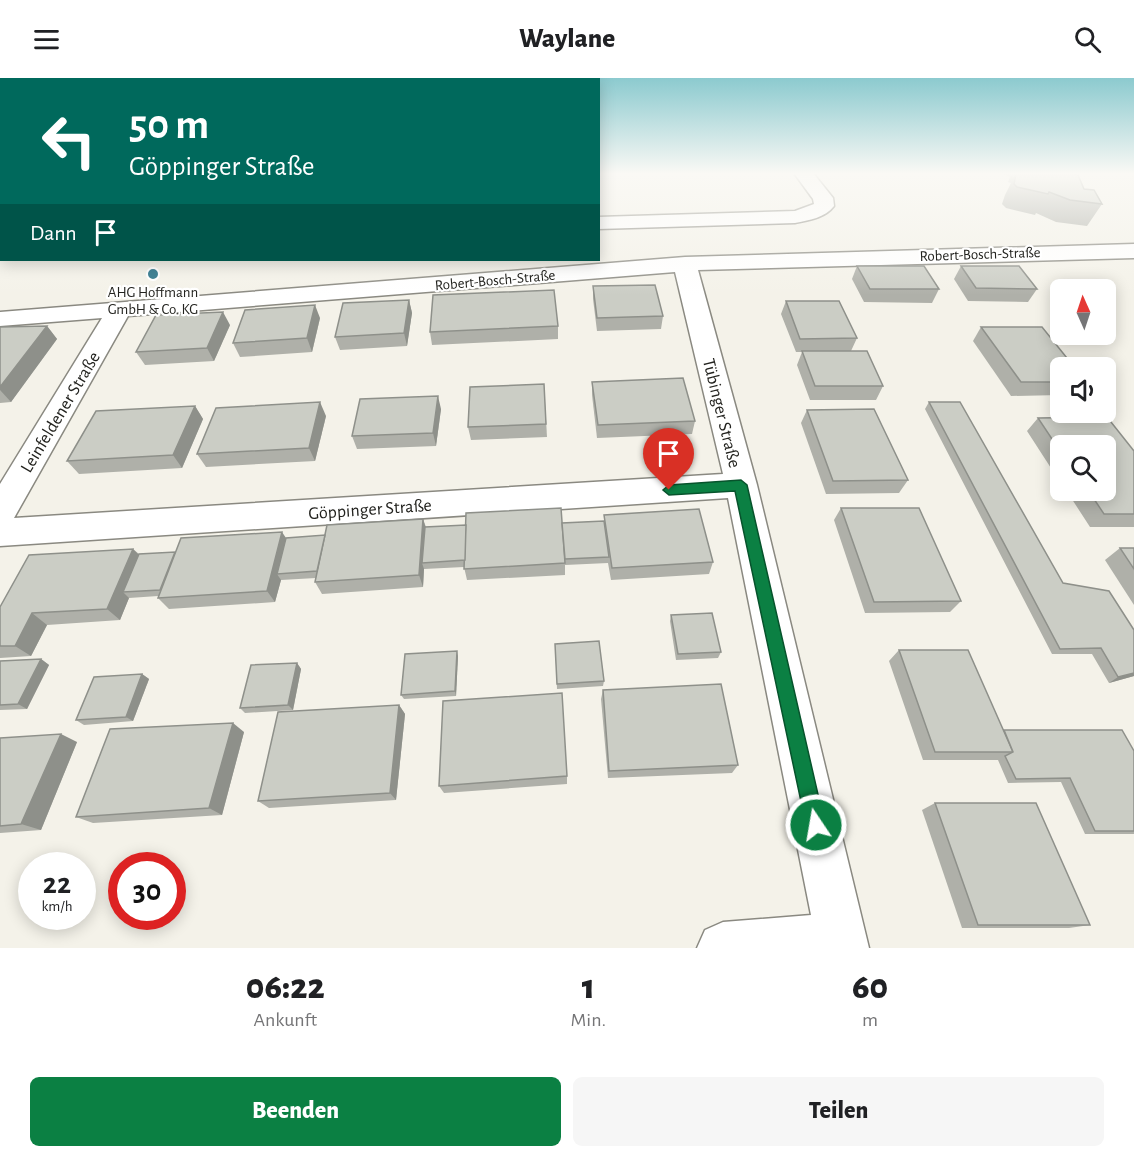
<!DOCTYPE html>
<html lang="de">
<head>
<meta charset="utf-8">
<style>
	body { margin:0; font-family:"Alegreya Sans",sans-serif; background:#f6f6f6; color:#202124; height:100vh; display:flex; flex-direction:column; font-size:22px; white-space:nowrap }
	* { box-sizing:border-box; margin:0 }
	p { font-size:20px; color:#757577 }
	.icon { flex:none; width:33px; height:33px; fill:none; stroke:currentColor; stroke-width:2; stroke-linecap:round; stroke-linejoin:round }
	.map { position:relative; height:870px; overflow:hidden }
	.side { display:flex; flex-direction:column; background:#fff; flex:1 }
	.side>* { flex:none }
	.guide { position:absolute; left:0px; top:0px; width:600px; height:183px; box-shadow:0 3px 15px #0003; background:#00695c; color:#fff; overflow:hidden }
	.needle { width:39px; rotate:357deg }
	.fabs { position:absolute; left:1050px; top:201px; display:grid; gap:12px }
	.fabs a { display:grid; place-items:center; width:66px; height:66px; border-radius:9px; background:#fff; box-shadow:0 3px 15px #0003; font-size:30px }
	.speed { position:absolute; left:18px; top:774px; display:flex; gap:12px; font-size:30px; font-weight:700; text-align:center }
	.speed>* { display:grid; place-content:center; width:78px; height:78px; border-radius:50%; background:#fff; box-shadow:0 3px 15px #0003; line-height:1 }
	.speed small { font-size:15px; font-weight:400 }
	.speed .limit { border:9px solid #d22; background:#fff; color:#111 }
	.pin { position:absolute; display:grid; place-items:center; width:51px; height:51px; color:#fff; margin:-62px -26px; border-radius:50% 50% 50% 0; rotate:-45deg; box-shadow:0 0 6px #0007 }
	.pin .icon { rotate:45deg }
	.me { position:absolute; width:66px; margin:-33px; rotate:348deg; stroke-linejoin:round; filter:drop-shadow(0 0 4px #0008) }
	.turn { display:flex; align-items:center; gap:21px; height:126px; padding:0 30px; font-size:27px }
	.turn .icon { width:78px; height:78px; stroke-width:2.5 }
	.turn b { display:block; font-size:42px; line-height:51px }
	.then { display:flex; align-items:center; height:57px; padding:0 30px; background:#0003; gap:12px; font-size:22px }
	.eta { display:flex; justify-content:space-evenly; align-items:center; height:102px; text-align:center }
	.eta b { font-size:36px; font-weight:800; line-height:42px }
	.cta { display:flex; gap:12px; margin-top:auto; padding:12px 30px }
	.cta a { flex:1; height:69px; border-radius:9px; background:#0b8043; color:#fff; font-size:24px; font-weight:800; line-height:69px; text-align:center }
	.cta a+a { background:#f6f6f6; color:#202124 }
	header { display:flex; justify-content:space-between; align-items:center; height:78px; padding:0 30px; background:#fff; font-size:27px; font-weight:800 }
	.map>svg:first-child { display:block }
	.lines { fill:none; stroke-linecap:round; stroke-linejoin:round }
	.minor-casing { stroke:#8a8981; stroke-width:3 }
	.minor { fill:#fff; fill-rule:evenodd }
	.wall { fill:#afb0a9 }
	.shaded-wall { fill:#8e908a }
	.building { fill:#cbcdc5; stroke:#8e908a; stroke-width:1.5 }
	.route { fill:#0b8043; stroke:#07532c; stroke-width:1.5 }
	.poi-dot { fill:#438396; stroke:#fff; stroke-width:2 }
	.labels { text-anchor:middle; stroke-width:4.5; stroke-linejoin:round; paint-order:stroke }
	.far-street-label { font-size:15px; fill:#23231f; stroke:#fff }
	.far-poi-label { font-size:15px; fill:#23231f; stroke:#fff }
	.street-label { font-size:18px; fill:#23231f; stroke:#fff }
</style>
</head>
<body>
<header><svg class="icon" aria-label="menu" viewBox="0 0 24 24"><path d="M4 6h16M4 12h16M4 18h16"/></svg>Waylane<svg class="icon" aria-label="search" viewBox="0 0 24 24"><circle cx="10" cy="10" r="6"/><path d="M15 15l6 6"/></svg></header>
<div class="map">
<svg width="1134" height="870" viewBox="0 0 1134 870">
	<rect width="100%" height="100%" fill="#f4f2e9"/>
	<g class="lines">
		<defs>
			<g id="minor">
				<path d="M794,95h19l20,25 1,8c-9,12 -25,14 -39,17l-197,6v-12l197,-6 19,-7 -1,-5z"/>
				<path d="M1134,166v14l-436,12 59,215 112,463h-172l8,-18 18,-8 88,-7 -83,-417 -728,48v-62l102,-166 -102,8v-14l685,-55zM675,194l48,202 -709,44 114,-202z"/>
			</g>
		</defs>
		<use href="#minor" class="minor-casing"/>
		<use href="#minor" class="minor"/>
	</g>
	<g class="wall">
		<polygon points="1001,95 1073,95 1084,111 1102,126 1087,148 1056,144 1036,135 1035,137 1006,130 1002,126 1005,117 1011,105 1008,104 1010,99"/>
		<polygon points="857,188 939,211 932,225 864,224 852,201"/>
		<polygon points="961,188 1037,211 1028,224 968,223 954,201"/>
		<polygon points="593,208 663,238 661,251 597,253 593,221"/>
		<polygon points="409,222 412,235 407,268 340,272 335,259"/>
		<polygon points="786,223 857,260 851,273 883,308 876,322 810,322 797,287 802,274 796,274 781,236"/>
		<polygon points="320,240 312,274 240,279 233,265"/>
		<polygon points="230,247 214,283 145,287 136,274"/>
		<polygon points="47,248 57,261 11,324 0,325 0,249"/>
		<polygon points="558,248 558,261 432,267 430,254"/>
		<polygon points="981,249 1060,290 1060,317 1011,318 973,263"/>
		<polygon points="592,304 695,343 692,356 597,360 592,317"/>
		<polygon points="544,306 547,359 471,362 468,349"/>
		<polygon points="929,324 1063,505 1134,552 1134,598 1109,605 1092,576 1052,576 925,331"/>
		<polygon points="195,328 203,341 182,390 79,396 67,383"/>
		<polygon points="441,331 436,368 357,371 352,358"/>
		<polygon points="807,332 908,402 899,415 826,416 801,345"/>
		<polygon points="326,338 315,383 206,389 197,376"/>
		<polygon points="1038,340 1134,373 1134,449 1090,449 1066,412 1106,412 1060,368 1060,404 1027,353"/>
		<polygon points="841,430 961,523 950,534 865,535 834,442"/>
		<polygon points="604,437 713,484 709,496 611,502 608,485 565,487 565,497 467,502 464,489 424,491 423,509 322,516 315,504 316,500 281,502 275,524 169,531 158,520 158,518 129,520 120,542 47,547 31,578 0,580 0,529 133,471 139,476 175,474 286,460 325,457 423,441 426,449 562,445 604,443"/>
		<polygon points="1120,470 1134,470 1134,527 1105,482"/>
		<polygon points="671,537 721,574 718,580 676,582 670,543"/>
		<polygon points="555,566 604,603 603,608 557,611"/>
		<polygon points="899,572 1004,652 1134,673 1134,756 1085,756 1061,704 1008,705 998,682 923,682 889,583"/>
		<polygon points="458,578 456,618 404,621 401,617"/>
		<polygon points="41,581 49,587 27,631 0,632 0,583"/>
		<polygon points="297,585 301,591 293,632 245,635 240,630"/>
		<polygon points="142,596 149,601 133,643 84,647 76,642"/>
		<polygon points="603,612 738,687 732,695 608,700 601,621"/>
		<polygon points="399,627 405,636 396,722 269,730 258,723"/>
		<polygon points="244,654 222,737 93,745 76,739"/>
		<polygon points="0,660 77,664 41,752 0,755"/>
		<polygon points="567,698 567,706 444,715 439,708"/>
		<polygon points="935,725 1090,847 1069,850 962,850 922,732"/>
	</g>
	<g class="shaded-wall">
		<polygon points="409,222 412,235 407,268 404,255"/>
		<polygon points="315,227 320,240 312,274 307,260"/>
		<polygon points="223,234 230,247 214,283 207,270"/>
		<polygon points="47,248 57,261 11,324 0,312 0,309"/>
		<polygon points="438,318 441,331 436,368 433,355"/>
		<polygon points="320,324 326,338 315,383 309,370"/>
		<polygon points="195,328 203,341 182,390 173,377"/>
		<polygon points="423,441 427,454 422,485 424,491 423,509 419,497"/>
		<polygon points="282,454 290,466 277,496 281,502 275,524 267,513"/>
		<polygon points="133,471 145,483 123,514 129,520 120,542 107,531"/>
		<polygon points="32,535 47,547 31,578 15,568"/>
		<polygon points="457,573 458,578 456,618 455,613"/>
		<polygon points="41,581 49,587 27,631 18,626"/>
		<polygon points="297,585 301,591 293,632 288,627"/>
		<polygon points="1134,595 1134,598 1109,605 1118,599"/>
		<polygon points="142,596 149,601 133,643 126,639"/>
		<polygon points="399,627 405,636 396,722 390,715"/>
		<polygon points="233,645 244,654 222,737 209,730"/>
		<polygon points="61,656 77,664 41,752 21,746"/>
	</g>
	<g class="building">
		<polygon points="1017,95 1073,95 1073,96 1078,97 1084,111 1094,112 1102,126 1070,122 1049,114 1048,116 1017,109 1014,106 1016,96"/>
		<polygon points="857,188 924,188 939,211 870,211"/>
		<polygon points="961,188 1019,188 1037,211 976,210"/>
		<polygon points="655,207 663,238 597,240 593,208"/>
		<polygon points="554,212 558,248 430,254 433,217"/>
		<polygon points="409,222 404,255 335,259 343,225"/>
		<polygon points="786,223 839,223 857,260 800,261"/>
		<polygon points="315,227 307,260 233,265 245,232"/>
		<polygon points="223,234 207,270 136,274 156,237"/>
		<polygon points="47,248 0,309 0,249"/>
		<polygon points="981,249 1042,249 1075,290 1060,290 1060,304 1021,304"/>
		<polygon points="802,273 867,273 883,308 815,308"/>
		<polygon points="683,300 695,343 598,347 592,304"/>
		<polygon points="544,306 546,346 468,349 470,309"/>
		<polygon points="438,318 433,355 352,358 360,321"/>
		<polygon points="320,324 309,370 197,376 216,330"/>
		<polygon points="929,324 960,324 1063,505 1109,513 1134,552 1134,595 1118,599 1101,570 1060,571"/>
		<polygon points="195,328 173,377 67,383 96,333"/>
		<polygon points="874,331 908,402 833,403 807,332"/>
		<polygon points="1107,339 1134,373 1134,436 1104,436 1088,412 1106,412 1106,368 1060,368 1060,373 1038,340"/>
		<polygon points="561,430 565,485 464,491 466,435"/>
		<polygon points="841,430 919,430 961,523 874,524"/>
		<polygon points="699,431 713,484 612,490 604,437"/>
		<polygon points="423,441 419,497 315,504 327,447"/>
		<polygon points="604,443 609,479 565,481 562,445"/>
		<polygon points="466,447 465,482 422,485 425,449"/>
		<polygon points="282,454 267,513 158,520 181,460"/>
		<polygon points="325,457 317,493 277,496 286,460"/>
		<polygon points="1120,470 1134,470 1134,491"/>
		<polygon points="133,471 107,531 32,535 15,568 0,568 0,529 29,477"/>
		<polygon points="175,474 160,512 123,514 139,476"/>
		<polygon points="712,535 721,574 678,576 671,537"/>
		<polygon points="599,563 604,603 557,606 555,566"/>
		<polygon points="899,572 968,572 1013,674 935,674"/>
		<polygon points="457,573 455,613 401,617 405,576"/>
		<polygon points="41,581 18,626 0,627 0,583"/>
		<polygon points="297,585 288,627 240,630 251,587"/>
		<polygon points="142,596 126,639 76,642 94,599"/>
		<polygon points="721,606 738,687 609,693 603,612"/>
		<polygon points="562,615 567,698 439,708 443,623"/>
		<polygon points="399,627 390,715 258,723 278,634"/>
		<polygon points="233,645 209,730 76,739 110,651"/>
		<polygon points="1004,652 1122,652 1134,673 1134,753 1095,753 1070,700 1016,701 1005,678 1013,674"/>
		<polygon points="61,656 21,746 0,748 0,660"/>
		<polygon points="935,725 1036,725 1090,847 978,847"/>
	</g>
	<linearGradient id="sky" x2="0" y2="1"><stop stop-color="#8ccacf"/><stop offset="0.44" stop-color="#faf9f5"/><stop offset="1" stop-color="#faf9f5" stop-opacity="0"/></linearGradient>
	<rect width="1134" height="217" fill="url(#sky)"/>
	<polygon class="route" points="741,402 747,407 825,747 823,754 816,757 809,754 806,747 735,413 669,417 663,412 669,407"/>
	<circle class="poi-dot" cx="153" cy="196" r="6"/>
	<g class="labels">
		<g class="far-street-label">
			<text transform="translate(980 176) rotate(-2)" y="5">Robert-Bosch-Straße</text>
			<text transform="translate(495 202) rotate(-5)" y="5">Robert-Bosch-Straße</text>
		</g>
		<g class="far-poi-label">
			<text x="153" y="219">AHG Hoffmann<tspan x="153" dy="17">GmbH &amp; Co. KG</tspan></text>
		</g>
		<g class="street-label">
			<text transform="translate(60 334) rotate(-59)" y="6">Leinfeldener Straße</text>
			<text transform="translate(722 335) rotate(76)" y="6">Tübinger Straße</text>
			<text transform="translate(370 431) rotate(-4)" y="6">Göppinger Straße</text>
		</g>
	</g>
</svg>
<div class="fabs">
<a><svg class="needle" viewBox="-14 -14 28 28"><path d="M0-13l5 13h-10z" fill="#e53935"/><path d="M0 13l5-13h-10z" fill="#757577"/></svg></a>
<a><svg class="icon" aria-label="sound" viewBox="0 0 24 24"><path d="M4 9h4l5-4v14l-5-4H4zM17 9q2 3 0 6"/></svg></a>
<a><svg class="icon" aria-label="search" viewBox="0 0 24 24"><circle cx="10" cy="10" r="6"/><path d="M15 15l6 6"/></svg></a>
</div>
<div class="speed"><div>22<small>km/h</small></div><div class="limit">30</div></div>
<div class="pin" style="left:669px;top:412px;background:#d93025"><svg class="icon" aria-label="arrive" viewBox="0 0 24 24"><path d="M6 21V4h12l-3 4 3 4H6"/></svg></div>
<svg class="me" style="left:816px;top:747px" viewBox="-20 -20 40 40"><circle r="17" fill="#0b8043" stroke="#fff" stroke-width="3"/><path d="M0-11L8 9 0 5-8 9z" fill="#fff"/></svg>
<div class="guide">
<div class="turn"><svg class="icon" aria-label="left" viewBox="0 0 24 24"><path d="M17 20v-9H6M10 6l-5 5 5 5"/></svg><div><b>50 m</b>Göppinger Straße</div></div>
<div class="then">Dann<svg class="icon" aria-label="arrive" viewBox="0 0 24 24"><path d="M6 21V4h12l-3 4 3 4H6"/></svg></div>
</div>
</div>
<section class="side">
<div class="eta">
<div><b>06:22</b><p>Ankunft</p></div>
<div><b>1</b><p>Min.</p></div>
<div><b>60</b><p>m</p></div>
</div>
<div class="cta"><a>Beenden</a><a>Teilen</a></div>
</section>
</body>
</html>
